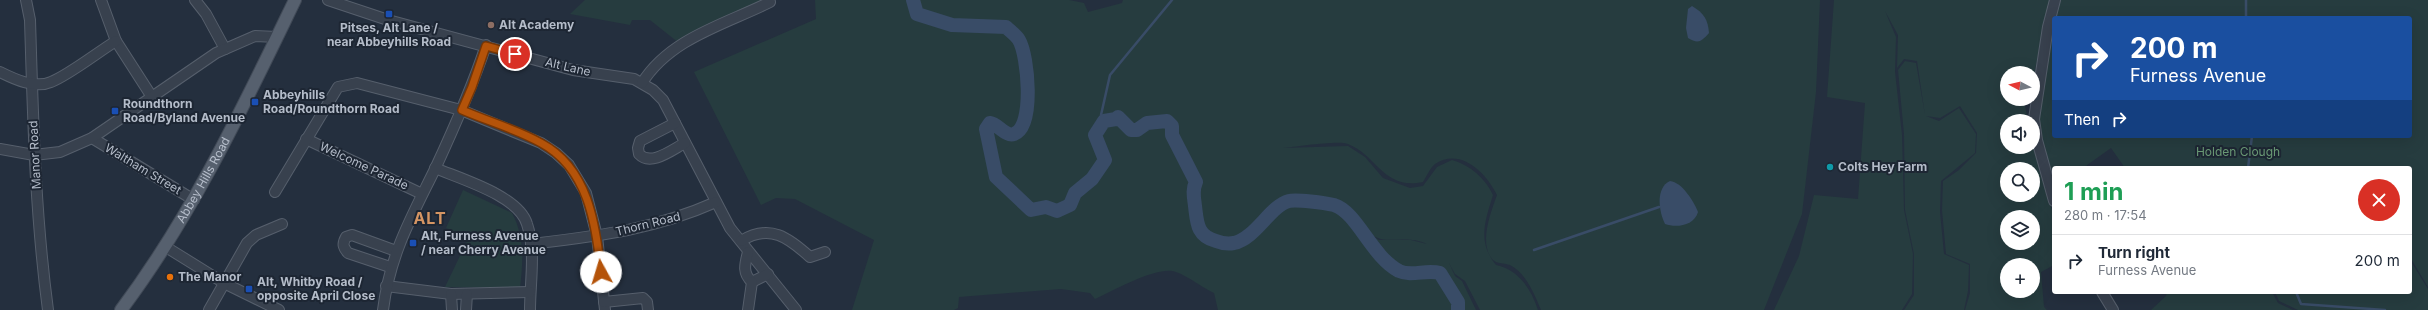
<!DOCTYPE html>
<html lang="en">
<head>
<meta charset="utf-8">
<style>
	body { margin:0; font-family:Inter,sans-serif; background:#f2f2f3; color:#1f2937; height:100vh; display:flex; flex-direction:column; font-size:15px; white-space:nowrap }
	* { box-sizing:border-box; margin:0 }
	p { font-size:13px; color:#747a83 }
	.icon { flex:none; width:22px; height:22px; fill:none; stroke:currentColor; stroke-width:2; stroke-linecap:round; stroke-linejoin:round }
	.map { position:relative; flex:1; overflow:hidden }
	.panel { position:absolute; left:2052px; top:166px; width:360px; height:128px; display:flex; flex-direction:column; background:#fff; border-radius:4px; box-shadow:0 4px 16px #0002 }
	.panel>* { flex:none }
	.banner { position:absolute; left:2052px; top:16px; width:360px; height:122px; border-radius:4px; box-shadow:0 4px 16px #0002; background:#1a4fa0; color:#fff; overflow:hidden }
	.needle { width:26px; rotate:277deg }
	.fabs { position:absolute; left:2000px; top:66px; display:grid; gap:8px }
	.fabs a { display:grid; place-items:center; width:40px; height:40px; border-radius:50%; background:#fff; box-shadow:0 4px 16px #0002; font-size:20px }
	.pin { position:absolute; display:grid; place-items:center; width:34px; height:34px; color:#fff; margin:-17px; border:2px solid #fff; border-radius:50%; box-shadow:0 1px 4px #0007 }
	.me { position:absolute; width:44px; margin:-22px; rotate:354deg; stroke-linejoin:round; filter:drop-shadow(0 0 3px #0008) }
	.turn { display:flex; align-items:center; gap:14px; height:84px; padding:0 12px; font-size:18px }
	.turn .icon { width:52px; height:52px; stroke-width:2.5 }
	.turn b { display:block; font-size:28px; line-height:34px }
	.then { display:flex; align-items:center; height:38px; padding:0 12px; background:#0003; gap:8px; font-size:15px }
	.round { display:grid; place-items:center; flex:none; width:42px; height:42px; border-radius:21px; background:#f2f2f3 }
	.overview { display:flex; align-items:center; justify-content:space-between; height:68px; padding:0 12px }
	h1 { font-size:24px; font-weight:700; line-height:30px; color:#1e9e55 }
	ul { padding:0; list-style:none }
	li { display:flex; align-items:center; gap:12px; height:52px; padding:0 12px; border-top:1px solid #e0e1e3 }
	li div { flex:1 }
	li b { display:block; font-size:15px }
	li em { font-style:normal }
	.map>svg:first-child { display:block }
	.green { fill:#263c3f; fill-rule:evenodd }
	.water { fill:#394c67 }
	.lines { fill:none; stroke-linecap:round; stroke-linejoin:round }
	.stream { stroke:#394c67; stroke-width:2.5 }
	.river { stroke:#394c67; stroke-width:14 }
	.minor-casing { stroke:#565f6c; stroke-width:12 }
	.major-casing { stroke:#414a57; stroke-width:14 }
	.minor { stroke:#38414e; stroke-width:10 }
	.major { stroke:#56606e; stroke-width:12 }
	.route-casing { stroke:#753606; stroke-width:10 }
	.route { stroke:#b45309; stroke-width:7 }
	.transit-dot { fill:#1a4fb4; stroke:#1d2633; stroke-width:1.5 }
	.education-dot { fill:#8d6e63; stroke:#1d2633; stroke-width:1.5 }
	.culture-dot { fill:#0f9aa8; stroke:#1d2633; stroke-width:1.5 }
	.food-dot { fill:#e8710a; stroke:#1d2633; stroke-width:1.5 }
	.labels { text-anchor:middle; stroke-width:4; stroke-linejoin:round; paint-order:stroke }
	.poi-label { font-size:12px; font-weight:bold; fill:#b4bcc9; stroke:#1d2633; text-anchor:start }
	.street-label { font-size:12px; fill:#b4bcc9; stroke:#1d2633 }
	.park-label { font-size:12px; fill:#6b9a76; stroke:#1d2633 }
	.district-label { font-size:16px; font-weight:bold; letter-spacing:1px; fill:#d59563; stroke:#1d2633 }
</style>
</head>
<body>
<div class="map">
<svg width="2428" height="310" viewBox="0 0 2428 310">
	<rect width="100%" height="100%" fill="#242f3e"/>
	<g class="green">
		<polygon points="585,0 764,0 679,43 650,20 632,20 630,25 570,14"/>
		<path d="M815,0h254l15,3 4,9 34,-9 1,-3h697l-4,92 -14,122 -38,96h-223c-6,-15 -15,-37 -31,-45 -5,-2 -13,-1 -17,-5 -15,-16 -2,-48 4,-65 -11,-23 -37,-48 -62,-31 -5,4 -9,13 -12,18 -40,8 -45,-26 -75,-38 -9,-4 -53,3 -65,4l65,-2 17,11 18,21 27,10 13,-2 14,-19 15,-7c18,5 33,18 41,35 -8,26 -16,47 3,70 23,5 35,24 42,45h-58l-15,-29 -10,-7 -6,-11 6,13 7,5 14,29h-258l-4,-17c-13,-6 -26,-17 -38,-21 -18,-7 -63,19 -81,27l-5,-6 -29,-4 -102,8 -1,11 -4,2h-102l22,-70 -79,-41 -19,-1 -15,7 -67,-133 122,-53zM1320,197l18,2c11,12 24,33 40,39 12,5 31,-3 49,6l-16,-4h-32l-14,-9 -29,-32z"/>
		<path d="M1834,0h216l-17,79v-6h-26v26h18l-1,2 4,20h-21v26h26v-5l8,34 13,40v49l-13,7 3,35 3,3h-82l5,-17v-29l-24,-10 -4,-44 1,-29 16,-11 17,-17 1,-20 -17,-27 -20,12 -14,-2 13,5 20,-13 17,26 -1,19 -34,28 -1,31 4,42 25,11 -1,26 -4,19h-60l10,-15v-41l-9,-44 -1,-76 -6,-64 7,-9 11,2 9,52 -8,-54 -13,-2 -7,9 1,-33 -13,-24 11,26 -1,35 7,63 2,75 9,44 -1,40 -10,16h-128l25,-54 15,-61 44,4 7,-96 -38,-6zM2007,169h26v26h-26zM2007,217h26v26h-26zM2007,265h26v26h-26z"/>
		<path d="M2059,0h369v287l-18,-30v-89h-203l-2,-2 1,2h-81l-14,-20 -28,20h-29v10l-2,1c-4,-18 -12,-39 -14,-57 -2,-32 12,-91 21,-122zM2054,18h356v118h-356z"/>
		<path d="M463,190l49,23c13,24 11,49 8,75l-75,-1 24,-50 -23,-9z"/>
		<polygon points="2410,260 2428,289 2428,310 2298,310 2279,301 2275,292 2410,292"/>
		<polygon points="2167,292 2272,292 2278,303 2293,310 2151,310 2166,296"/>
	</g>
	<g class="water">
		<path d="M1692,6c12,7 16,14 17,27 -8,9 -11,11 -21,5l-2,-10 2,-19z"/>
		<path d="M1670,181c12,1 24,21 28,31 -4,14 -22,16 -33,12 -6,-12 -10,-36 5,-43z"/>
	</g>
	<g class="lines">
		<g class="stream">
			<polyline points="2246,0 2246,18"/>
			<polyline points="1104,121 1101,115 1110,75 1172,0"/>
			<polyline points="2248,168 2252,136"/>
			<polyline points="1534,250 1659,207"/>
			<polyline points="2296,292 2301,304 2385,310"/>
		</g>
		<path class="river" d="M913,0l4,14 35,11 54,2c4,4 10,8 13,13 9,15 16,87 -5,94 -8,3 -16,-10 -24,-11l-4,6 10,48 35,33 15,-3 11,4 13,-6 5,-12 17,-14 13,-19 -10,-25 9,-14 12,-2 2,-2 13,13h6l10,-7 20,-2 5,5v9l24,47c-4,8 -2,15 -1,24 2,17 2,30 21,35 5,2 12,3 18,2 22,-5 36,-37 55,-42 7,-2 36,2 45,4 23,7 37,51 65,66 13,6 27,-2 41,2l18,29v8"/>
		<defs>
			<g id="minor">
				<path d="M26,0l4,20c3,97 5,193 18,290"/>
				<polyline points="101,0 116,41 152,97"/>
				<polyline points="195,0 206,14 225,49"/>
				<polyline points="328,0 388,20 573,70 634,79 653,90 663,100 730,228 796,310"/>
				<path d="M0,72c14,7 35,17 51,10 18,-7 47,-30 65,-41"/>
				<path d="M642,83c28,-45 84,-59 128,-81"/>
				<path d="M675,123l-35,18 -2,7 1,6c12,13 34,-5 46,-11"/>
				<polyline points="92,138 194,200"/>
				<polyline points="306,139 422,194"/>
				<polyline points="0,149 34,155 60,152 92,138 216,53 255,36 277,37"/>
				<path d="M435,168c26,11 84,28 92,56 9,26 3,59 3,86"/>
				<polyline points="275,192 338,87 357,83 461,110 541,143 556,153 569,165 586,193 597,236 605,310"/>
				<polyline points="2054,201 2037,140 2034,119 2048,27 2055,0"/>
				<path d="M741,241c29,-18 48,-3 69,16l15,-5"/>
				<path d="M531,244c67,-8 122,-14 185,-42"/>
				<polyline points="166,247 224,283 279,310"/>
				<path d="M748,252c-3,12 -6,21 4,30l16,-8"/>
				<path d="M390,267l-42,-14c-5,-6 -6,-9 -2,-16l6,-2 44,16"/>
				<polyline points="386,286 451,294 530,292"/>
				<polyline points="2102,292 2113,310"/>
				<polyline points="451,294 452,310"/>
				<polyline points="604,302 643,298 647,302 648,310"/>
				<polyline points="209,310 247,243 256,235 282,224"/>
				<path d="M383,310c7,-56 28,-92 52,-141 19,-41 37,-81 51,-124"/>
				<polyline points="466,310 467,294"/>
				<polyline points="748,310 752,282"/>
			</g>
			<g id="major">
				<path id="s1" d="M121,310c72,-96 122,-203 174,-310"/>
			</g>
		</defs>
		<use href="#minor" class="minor-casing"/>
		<use href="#major" class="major-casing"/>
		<use href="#minor" class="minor"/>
		<use href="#major" class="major"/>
	</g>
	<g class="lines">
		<defs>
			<path id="route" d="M515,54l-29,-8 -14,41 -10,23c25,11 54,19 79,33 47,25 55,81 60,129"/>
		</defs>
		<use href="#route" class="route-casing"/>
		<use href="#route" class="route"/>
	</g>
	<g class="transit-dot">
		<rect x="385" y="10" width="8" height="8" rx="2"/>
		<rect x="251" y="98" width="8" height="8" rx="2"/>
		<rect x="111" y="107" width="8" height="8" rx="2"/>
		<rect x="409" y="239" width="8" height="8" rx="2"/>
		<rect x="245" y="285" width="8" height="8" rx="2"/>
	</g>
	<circle class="education-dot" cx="491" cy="25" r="4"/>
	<circle class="culture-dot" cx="1830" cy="167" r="4"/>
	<circle class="food-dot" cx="170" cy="277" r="4"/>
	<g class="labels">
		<g class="poi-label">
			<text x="499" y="29">Alt Academy</text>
			<text x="389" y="32" text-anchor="middle">Pitses, Alt Lane /<tspan x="389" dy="14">near Abbeyhills Road</tspan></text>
			<text x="263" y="99">Abbeyhills<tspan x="263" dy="14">Road/Roundthorn Road</tspan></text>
			<text x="123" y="108">Roundthorn<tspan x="123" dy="14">Road/Byland Avenue</tspan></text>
			<text x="1838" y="171">Colts Hey Farm</text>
			<text x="421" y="240">Alt, Furness Avenue<tspan x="421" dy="14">/ near Cherry Avenue</tspan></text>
			<text x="178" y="281">The Manor</text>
			<text x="257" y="286">Alt, Whitby Road /<tspan x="257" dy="14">opposite April Close</tspan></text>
		</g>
		<g class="street-label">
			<text transform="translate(568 67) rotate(13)" y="4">Alt Lane</text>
			<text transform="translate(35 155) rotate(-93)" y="4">Manor Road</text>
			<text transform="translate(364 166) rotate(25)" y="4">Welcome Parade</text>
			<text transform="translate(143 169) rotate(31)" y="4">Waltham Street</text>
			<text dy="4" stroke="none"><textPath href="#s1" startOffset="154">Abbey Hills Road</textPath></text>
			<text transform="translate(648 224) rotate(-14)" y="4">Thorn Road</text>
		</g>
		<g class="park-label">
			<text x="2238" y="156">Holden Clough</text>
		</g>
		<g class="district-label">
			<text x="430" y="224">ALT</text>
		</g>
	</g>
</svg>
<div class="fabs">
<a><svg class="needle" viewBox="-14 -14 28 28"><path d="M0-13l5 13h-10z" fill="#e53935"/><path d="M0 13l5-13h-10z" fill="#747a83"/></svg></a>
<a><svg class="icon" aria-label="sound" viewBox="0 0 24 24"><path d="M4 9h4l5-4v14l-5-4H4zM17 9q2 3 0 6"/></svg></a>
<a><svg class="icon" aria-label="search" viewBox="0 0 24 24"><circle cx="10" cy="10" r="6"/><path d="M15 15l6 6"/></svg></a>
<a><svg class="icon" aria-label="layers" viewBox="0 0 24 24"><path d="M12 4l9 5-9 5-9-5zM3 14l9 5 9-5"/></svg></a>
<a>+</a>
</div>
<div class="pin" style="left:515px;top:54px;background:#d93025"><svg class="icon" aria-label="arrive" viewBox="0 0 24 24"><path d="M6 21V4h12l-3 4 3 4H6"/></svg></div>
<svg class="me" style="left:601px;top:272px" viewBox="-20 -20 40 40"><circle r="19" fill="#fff"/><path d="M0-13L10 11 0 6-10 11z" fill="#b45309"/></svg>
<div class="banner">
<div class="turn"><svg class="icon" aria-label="right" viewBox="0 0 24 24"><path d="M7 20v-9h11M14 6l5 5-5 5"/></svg><div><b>200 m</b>Furness Avenue</div></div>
<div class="then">Then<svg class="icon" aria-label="right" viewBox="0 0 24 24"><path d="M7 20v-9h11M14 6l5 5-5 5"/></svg></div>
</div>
<section class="panel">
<div class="overview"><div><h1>1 min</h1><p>280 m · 17:54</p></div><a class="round" style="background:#d93025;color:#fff"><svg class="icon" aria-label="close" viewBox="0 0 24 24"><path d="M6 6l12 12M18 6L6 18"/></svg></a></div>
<ul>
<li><svg class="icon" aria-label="right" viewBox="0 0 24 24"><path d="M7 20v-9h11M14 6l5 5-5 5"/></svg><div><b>Turn right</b><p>Furness Avenue</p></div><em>200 m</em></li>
</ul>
</section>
</div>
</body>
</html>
